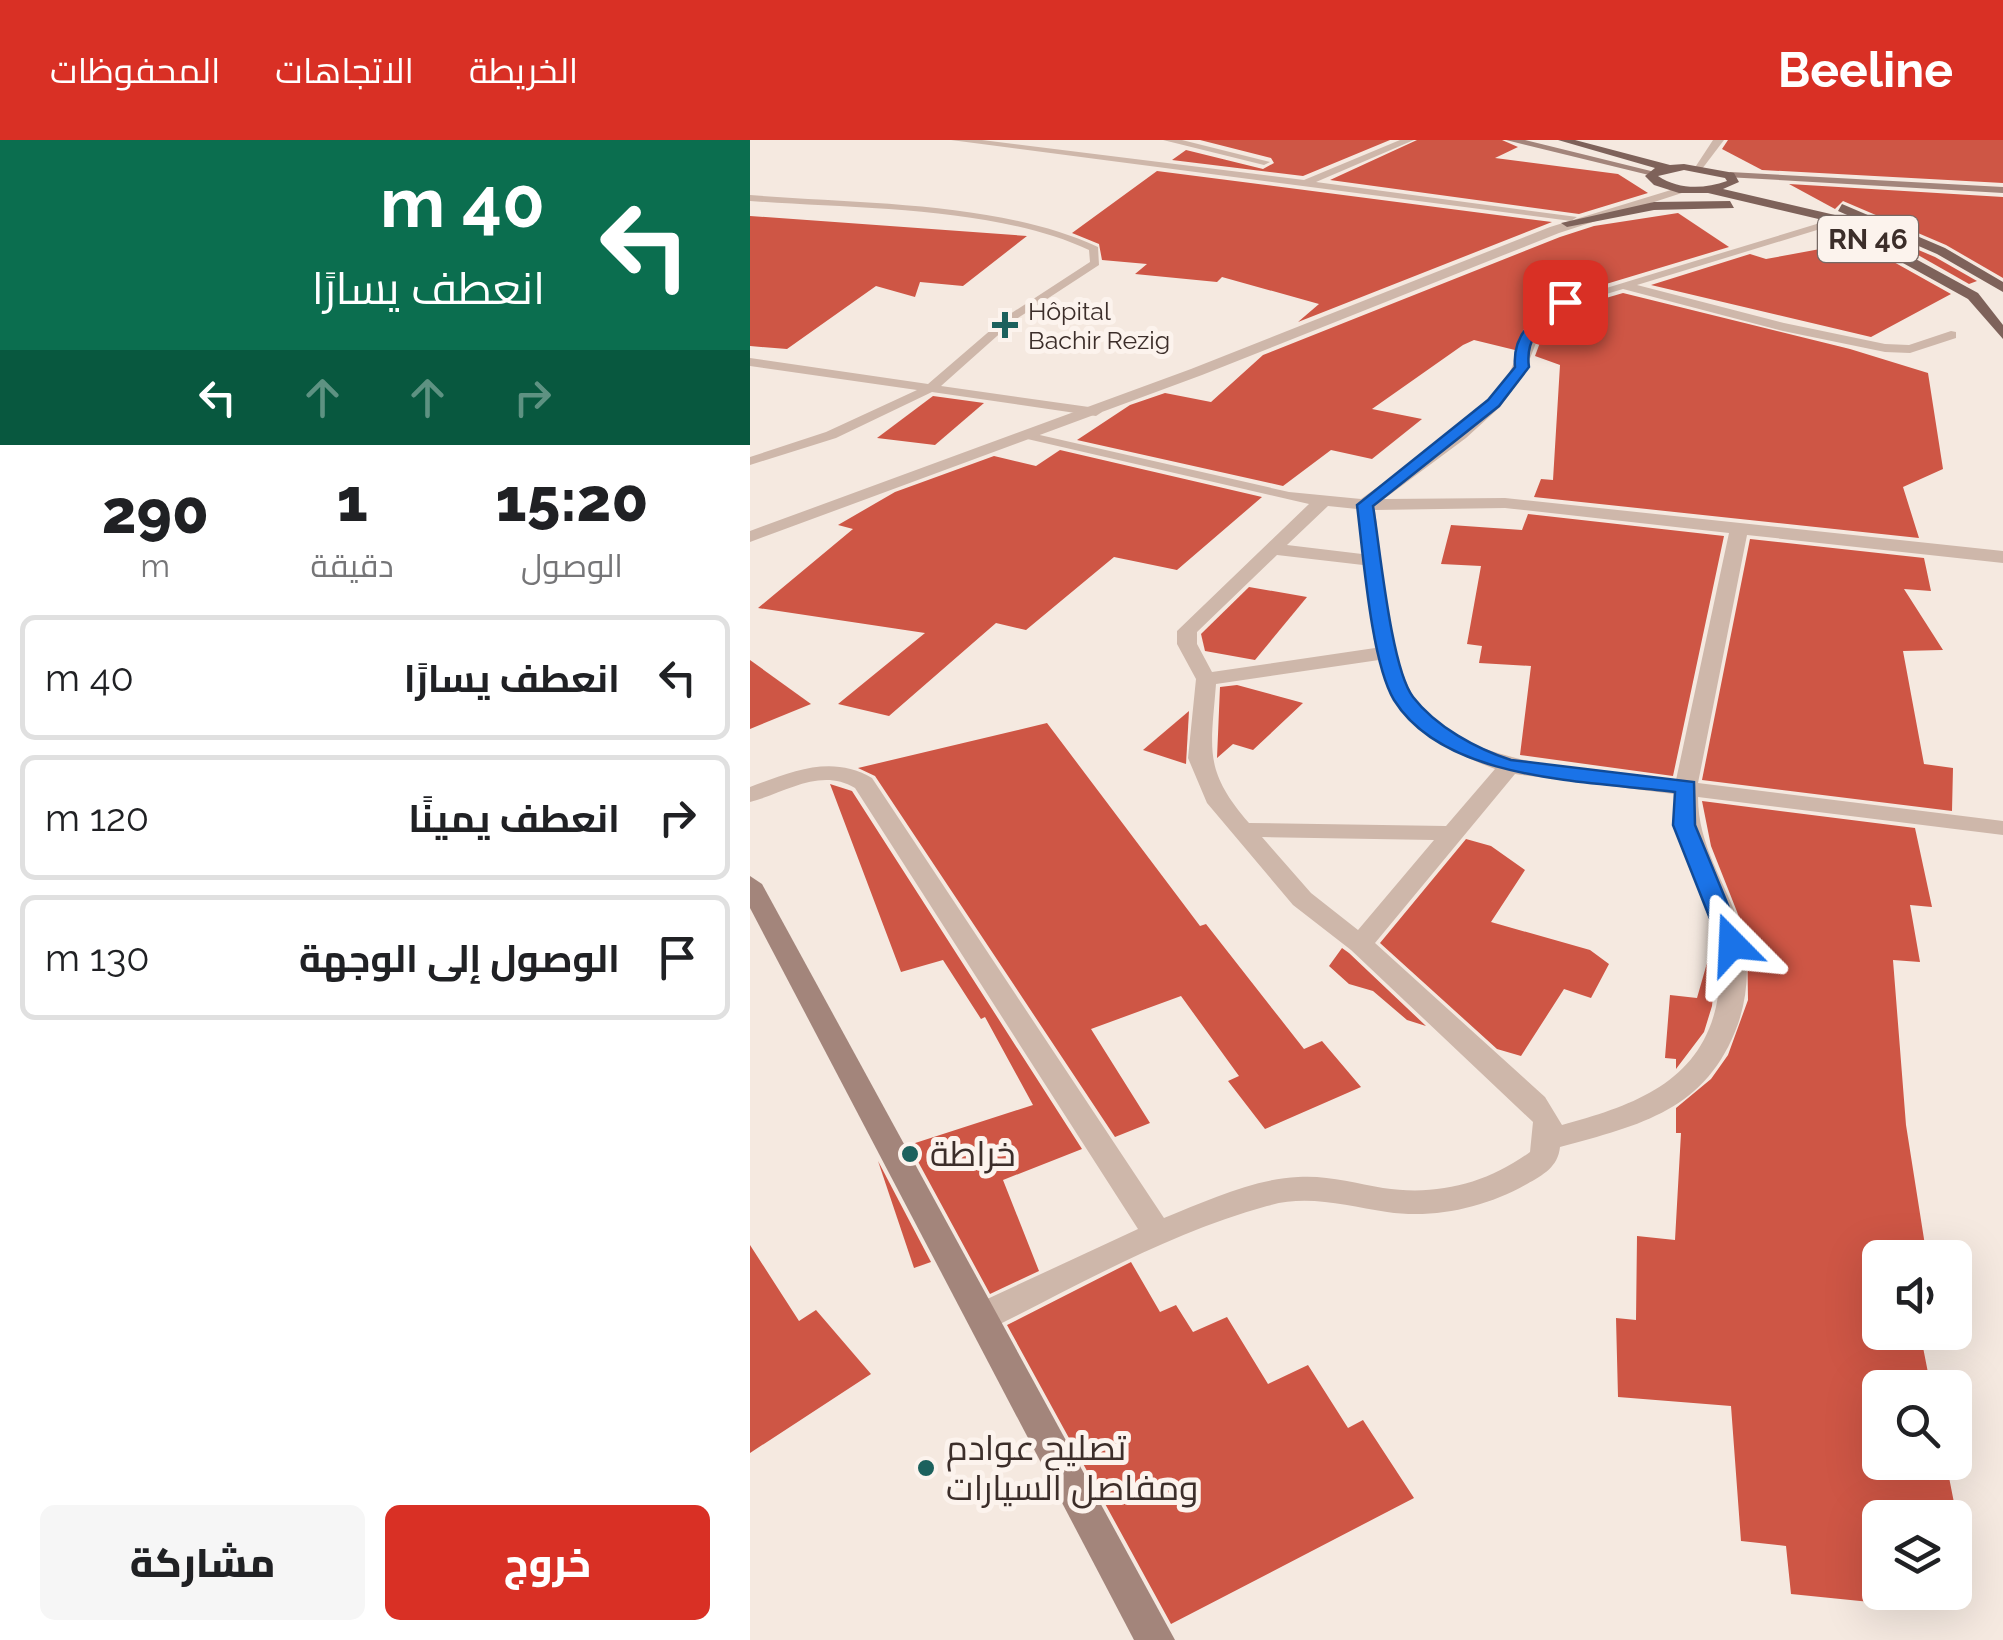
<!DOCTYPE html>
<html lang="ar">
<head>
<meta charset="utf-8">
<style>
	body { margin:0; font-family:Raleway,Cairo,sans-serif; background:#f6f6f6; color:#202124; direction:rtl; height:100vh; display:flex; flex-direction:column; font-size:38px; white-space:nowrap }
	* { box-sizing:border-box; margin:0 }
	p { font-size:32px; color:#757577 }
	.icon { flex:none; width:55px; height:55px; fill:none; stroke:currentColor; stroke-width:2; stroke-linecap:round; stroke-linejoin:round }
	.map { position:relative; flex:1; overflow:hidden; direction:ltr }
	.details { display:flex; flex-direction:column; background:#fff; width:750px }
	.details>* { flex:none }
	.guide { background:#0b6e4f; color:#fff; overflow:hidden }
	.buttons { position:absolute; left:1112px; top:1100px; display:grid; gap:20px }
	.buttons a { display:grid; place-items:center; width:110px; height:110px; border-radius:15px; background:#fff; box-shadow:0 10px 40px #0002; font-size:50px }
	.pin { position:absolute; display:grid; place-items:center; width:85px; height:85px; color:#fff; margin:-42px; border-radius:20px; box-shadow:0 5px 15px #0006 }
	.me { position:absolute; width:110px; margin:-55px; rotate:339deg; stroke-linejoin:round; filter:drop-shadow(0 0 8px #0008) }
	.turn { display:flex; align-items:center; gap:35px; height:210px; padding:0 40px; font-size:45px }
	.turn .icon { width:130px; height:130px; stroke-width:2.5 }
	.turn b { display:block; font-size:70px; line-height:85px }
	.lanes { display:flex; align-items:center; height:95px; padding:0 40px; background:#0003; justify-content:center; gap:50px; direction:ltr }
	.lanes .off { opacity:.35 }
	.eta { display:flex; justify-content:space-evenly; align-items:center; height:170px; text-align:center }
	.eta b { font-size:60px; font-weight:800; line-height:70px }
	.cta { display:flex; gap:20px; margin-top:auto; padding:20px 40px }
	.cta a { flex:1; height:115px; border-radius:15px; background:#d93025; color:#fff; font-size:40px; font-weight:800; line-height:115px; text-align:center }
	.cta a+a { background:#f6f6f6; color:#202124 }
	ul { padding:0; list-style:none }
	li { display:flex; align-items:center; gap:30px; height:125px; margin:0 20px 15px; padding:0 20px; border:5px solid #e0e0e0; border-radius:15px }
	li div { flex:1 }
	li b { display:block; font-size:38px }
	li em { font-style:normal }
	header { display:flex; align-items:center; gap:60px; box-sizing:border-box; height:140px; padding:0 50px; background:#d93025; color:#fff }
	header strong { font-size:48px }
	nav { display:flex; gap:55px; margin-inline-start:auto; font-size:35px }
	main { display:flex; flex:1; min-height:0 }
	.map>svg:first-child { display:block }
	.building { fill:#ce5645 }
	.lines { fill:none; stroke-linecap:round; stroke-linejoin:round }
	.service { fill:#ceb7aa; fill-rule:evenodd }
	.minor { fill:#ceb7aa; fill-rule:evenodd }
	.tertiary { fill:#ceb7aa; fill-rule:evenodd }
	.secondary { fill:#a3857b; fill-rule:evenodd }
	.primary { fill:#7e625a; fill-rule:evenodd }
	.route { fill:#1a73e8; stroke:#114b97; stroke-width:2.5 }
	.poi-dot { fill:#1c615d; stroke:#fcf3ed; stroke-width:4 }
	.labels { text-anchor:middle; stroke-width:10; stroke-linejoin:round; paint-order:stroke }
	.far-poi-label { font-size:25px; fill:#3c2e2a; stroke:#fcf3ed; text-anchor:start }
	.shield { fill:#fcf3ed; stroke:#766964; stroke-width:2.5 }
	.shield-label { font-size:28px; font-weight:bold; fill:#3c2e2a }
	.near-poi-label { font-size:35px; fill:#3c2e2a; stroke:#fcf3ed; text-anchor:start }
</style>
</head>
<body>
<header>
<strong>Beeline</strong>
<nav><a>الخريطة</a><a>الاتجاهات</a><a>المحفوظات</a></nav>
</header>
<main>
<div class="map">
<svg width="1253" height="1500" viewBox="0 0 1253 1500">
	<rect width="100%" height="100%" fill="#f5e9e0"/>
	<g class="building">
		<polygon points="450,0 640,0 553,36 422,20 436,10 513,29 524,23 521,18"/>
		<polygon points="667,0 752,0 768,7 745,18 868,34 898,53 829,74 580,40"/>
		<polygon points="978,0 1253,0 1253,43 1012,30 972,9"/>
		<polygon points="407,31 802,82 548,182 569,164 472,137 467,142 385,134 397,124 352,120 349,104 322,93"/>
		<polygon points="1039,44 1253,57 1253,138 1196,105 1093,61 1085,69"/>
		<polygon points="928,73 979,107 793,163 776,184 765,210 724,200 713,205 622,269 672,279 622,319 581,310 533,346 327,300 380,265 415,253 461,262 513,215 810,97 844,86"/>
		<polygon points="0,76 277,96 213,146 170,142 165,157 126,146 37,209 0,206"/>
		<polygon points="1131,94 1185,117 1227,141 1219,144"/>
		<polygon points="1108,102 1201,154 1121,197 901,145 1000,114 1016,119"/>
		<polygon points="873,153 1100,209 1178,233 1193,329 1153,347 1169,398 784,357 791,339 803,340 810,225 785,216 797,184 822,168"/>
		<polygon points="183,256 234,263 185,305 127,298"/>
		<polygon points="310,310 512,357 427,430 364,417 276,490 246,483 139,576 88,564 175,493 8,468 103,389 88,385 145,352 244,316 286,326"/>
		<polygon points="778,374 974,396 923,636 770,615 781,526 729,523 732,506 717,504 731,426 691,424 701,385 772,390"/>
		<polygon points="1000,399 1174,418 1181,451 1154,449 1193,510 1153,511 1174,624 1203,628 1202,671 952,640"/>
		<polygon points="499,447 557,457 505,520 455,511 451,494"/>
		<polygon points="0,520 61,564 0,589"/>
		<polygon points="487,545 553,563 503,610 483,604 467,618 470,547"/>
		<polygon points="439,571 436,624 393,610"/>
		<polygon points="297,583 450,786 456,784 554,909 572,901 611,947 515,989 478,941 489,936 431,856 341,889 400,983 365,997 125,636 108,628"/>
		<polygon points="80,644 102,651 332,1009 253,1040 289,1131 240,1154 159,1005 283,965 235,877 231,879 193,820 151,832"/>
		<polygon points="952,661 1165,688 1182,767 1160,765 1170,822 1143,820 1156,985 1177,1118 1130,1118 1130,1192 1170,1192 1181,1248 1130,1248 1130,1322 1196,1322 1207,1378 1130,1378 1130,1463 1041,1454 1036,1406 991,1401 981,1266 868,1257 866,1178 886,1180 887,1096 925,1100 931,993 926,993 926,968 961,939 978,915 998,860 997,797 961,706"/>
		<polygon points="716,699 741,706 775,730 741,782 840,810 859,824 841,858 814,849 771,916 747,909 630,803"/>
		<polygon points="959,782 966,825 962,866 954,892 926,929 926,919 915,918 920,855 947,858 959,816"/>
		<polygon points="592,808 599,813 676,886 657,880 623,851 599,844 579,826"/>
		<polygon points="128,1021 181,1122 164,1128"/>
		<polygon points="0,1105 49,1181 66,1170 121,1234 0,1313"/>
		<polygon points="381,1122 410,1172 426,1165 443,1192 477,1177 518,1244 558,1225 598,1288 613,1280 664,1358 421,1484 257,1185"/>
	</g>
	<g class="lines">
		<path class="service" d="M0,55c109,9 249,6 348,52l1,18 -84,55 -74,66 155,22 6,4 -6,4 -164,-24 -96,46 -86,27v-8l76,-25 91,-42 -167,-24v-8l178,26 79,-68 83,-54 -1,-12c-95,-44 -235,-41 -339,-49z"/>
		<g class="minor">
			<polygon points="201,0 232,0 554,40 650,0 664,0 566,42 827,77 821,81"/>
			<polygon points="413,0 432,0 520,22 514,25"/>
			<polygon points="963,0 974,0 952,29 944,29"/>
			<path d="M1083,79l10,3 -206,63 147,38 101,21 24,1 42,-14 5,1v6l-46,15 -25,-1 -102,-21 -160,-42 -53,16 -26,17 -20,52 -24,33 -34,31 -82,61 121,-1 498,53v12l-256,-28 -49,248 305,38v14l-305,-38c0,49 27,84 42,129 10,31 9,66 -2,98 -31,86 -97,101 -178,123 -2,20 -17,28 -33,37 -42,24 -93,35 -140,28 -41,-6 -79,-18 -120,-6 -95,26 -183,76 -271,120l-12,4 -12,-4 -5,-10 5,-10 166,-77 -283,-441c-35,-21 -70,5 -105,14v-15c41,-15 81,-33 122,-9l292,440c42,-17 89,-39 134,-41 29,-2 57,6 85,11 54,8 103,-4 147,-36l3,-30 -182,-172 -58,-45 -86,-102 -19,-45 8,-79 -19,-35v-13l132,-127 -286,-66 8,-5 258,59 72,7c48,-35 101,-66 139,-112 21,-25 18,-58 44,-80zM578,366l29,3 5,45 -75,-9zM755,368l224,25 -53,247c-72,-9 -225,-12 -263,-84 -29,-55 -30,-125 -38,-186zM527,415l86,10 12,83 -163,24 -15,-28v-12zM629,520c17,59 59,88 116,109l-49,57 -197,-3c-46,-53 -38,-73 -33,-139zM765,634l159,20c0,49 25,84 40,130 8,27 8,55 2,83 -18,77 -85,99 -154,118l-17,-28 -170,-154zM512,697l172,3 -76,90 -47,-37z"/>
		</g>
		<polygon class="tertiary" points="934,46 938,51 809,93 452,235 0,402 0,391 441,229 800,87"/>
		<g class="secondary">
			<polygon points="756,0 775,0 909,33 903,36"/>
			<polygon points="980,32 1253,47 1253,53 976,37"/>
			<polygon points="0,736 12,744 425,1500 384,1500 0,768"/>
		</g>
		<g class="primary">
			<path d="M808,0h17l95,25 14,-1 50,9 5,9 -16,7 112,26 143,78 25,32v14l-35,-40 -141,-78 -119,-28h-29l-25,-8 -9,-9 10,-8zM934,30l41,8 2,3c-23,8 -48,9 -69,-5z"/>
			<polygon points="980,61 984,68 904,70 817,87 811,83 904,62"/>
			<polygon points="1092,64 1195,108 1253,142 1253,152 1187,114 1088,71"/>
		</g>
	</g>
	<path class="route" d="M811,160l10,2c-22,20 -47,30 -42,65l-30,39 -126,100c7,42 18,162 40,191 23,30 64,52 98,63l183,22 1,43 49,119 -4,6 -8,2 -12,-8 -47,-119 2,-33c-85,-11 -230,-10 -281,-92 -23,-38 -31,-148 -37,-195l131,-105 27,-33c-3,-34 20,-51 46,-67z"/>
	<g class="poi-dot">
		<path d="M250 170h10v10h10v10h-10v10h-10v-10h-10v-10h10z"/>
		<circle cx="160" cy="1014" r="10"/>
		<circle cx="176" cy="1328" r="10"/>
	</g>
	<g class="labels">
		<g class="far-poi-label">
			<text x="278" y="180">Hôpital<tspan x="278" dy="29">Bachir Rezig</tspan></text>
		</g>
		<rect class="shield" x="1068" y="76" width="100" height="46" rx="8"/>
		<g class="shield-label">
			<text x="1118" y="109">RN 46</text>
		</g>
		<g class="near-poi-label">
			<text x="180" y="1026">خراطة</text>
			<text x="196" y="1320">تصليح عوادم<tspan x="196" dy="40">ومفاصل السيارات</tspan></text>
		</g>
	</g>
</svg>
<div class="buttons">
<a><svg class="icon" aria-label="sound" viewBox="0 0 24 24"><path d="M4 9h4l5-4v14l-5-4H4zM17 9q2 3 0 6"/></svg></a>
<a><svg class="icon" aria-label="search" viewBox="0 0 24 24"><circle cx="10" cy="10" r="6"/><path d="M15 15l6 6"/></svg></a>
<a><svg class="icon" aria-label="layers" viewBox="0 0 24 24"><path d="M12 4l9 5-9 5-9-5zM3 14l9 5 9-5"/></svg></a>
</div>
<div class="pin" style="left:815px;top:162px;background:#d93025"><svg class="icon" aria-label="arrive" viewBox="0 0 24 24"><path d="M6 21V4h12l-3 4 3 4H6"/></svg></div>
<svg class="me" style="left:982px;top:804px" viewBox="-20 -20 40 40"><path d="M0-17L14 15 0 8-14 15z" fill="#1a73e8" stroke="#fff" stroke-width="4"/></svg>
</div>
<section class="details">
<div class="guide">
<div class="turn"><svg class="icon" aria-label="left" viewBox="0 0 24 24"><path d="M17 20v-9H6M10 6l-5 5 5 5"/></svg><div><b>40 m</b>انعطف يسارًا</div></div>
<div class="lanes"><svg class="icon" aria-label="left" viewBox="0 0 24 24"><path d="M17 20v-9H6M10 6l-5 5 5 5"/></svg><svg class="icon off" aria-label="ahead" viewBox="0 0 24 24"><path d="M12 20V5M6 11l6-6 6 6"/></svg><svg class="icon off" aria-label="ahead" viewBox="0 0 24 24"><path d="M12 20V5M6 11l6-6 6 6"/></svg><svg class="icon off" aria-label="right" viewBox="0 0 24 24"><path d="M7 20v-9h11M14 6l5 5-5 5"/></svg></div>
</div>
<div class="eta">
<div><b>15:20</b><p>الوصول</p></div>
<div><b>1</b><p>دقيقة</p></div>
<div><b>290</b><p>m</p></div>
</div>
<ul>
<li><svg class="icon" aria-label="left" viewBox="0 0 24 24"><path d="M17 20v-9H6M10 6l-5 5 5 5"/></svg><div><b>انعطف يسارًا</b></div><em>40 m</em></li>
<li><svg class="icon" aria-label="right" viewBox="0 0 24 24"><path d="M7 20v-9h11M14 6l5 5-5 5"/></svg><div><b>انعطف يمينًا</b></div><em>120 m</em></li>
<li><svg class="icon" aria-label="arrive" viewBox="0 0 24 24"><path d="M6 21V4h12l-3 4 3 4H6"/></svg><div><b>الوصول إلى الوجهة</b></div><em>130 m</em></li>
</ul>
<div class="cta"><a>خروج</a><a>مشاركة</a></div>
</section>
</main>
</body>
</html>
